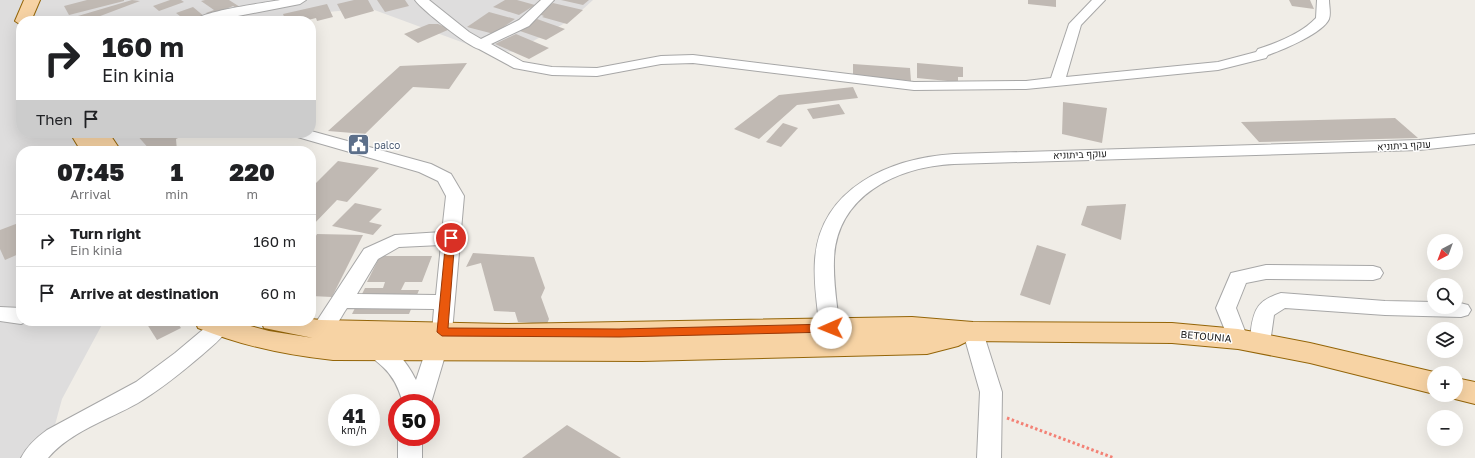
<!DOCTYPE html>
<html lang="en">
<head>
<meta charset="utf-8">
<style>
	body { margin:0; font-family:"Golos Text",Heebo,sans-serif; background:#f6f6f6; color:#202124; height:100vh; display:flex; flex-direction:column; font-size:15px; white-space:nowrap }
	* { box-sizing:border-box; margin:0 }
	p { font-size:13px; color:#757577 }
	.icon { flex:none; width:22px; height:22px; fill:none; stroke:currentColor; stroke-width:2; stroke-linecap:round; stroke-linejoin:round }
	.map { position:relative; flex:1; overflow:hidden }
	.side { position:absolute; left:16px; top:146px; width:300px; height:180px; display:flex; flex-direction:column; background:#fff; border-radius:16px; box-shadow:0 4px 16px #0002 }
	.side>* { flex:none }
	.banner { position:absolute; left:16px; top:16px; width:300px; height:122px; border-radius:16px; box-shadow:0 4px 16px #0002; background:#fff; color:#202124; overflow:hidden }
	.needle { width:26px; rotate:221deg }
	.buttons { position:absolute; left:1427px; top:234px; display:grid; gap:8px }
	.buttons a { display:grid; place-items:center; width:36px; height:36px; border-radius:50%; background:#fff; box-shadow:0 4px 16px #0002; font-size:20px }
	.speed { position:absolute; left:328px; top:394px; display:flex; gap:8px; font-size:20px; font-weight:700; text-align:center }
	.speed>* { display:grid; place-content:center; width:52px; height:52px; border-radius:50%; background:#fff; box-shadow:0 4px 16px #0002; line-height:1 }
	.speed small { font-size:10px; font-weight:400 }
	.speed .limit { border:6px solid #d22; background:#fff; color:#111 }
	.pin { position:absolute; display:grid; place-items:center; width:34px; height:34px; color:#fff; margin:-17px; border:2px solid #fff; border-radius:50%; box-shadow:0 1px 4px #0007 }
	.me { position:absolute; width:44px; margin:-22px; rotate:269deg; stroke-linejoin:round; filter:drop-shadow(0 0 3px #0008) }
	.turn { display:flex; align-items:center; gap:14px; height:84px; padding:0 20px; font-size:18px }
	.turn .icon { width:52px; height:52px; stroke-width:2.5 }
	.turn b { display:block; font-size:28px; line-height:34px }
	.then { display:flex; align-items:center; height:38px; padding:0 20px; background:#0003; gap:8px; font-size:15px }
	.eta { display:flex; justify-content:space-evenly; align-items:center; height:68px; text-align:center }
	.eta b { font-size:24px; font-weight:800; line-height:28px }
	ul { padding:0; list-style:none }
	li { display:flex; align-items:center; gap:12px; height:52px; padding:0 20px; border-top:1px solid #e0e0e0 }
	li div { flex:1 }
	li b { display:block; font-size:15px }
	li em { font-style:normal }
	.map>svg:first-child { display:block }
	.residential { fill:#dedddd }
	.building { fill:#c0b9b3 }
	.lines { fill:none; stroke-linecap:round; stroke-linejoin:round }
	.minor-casing { stroke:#a7a7a7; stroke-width:2 }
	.major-casing { stroke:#946508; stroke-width:2 }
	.path { stroke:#f38175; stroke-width:3; stroke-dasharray:2.5 2.5; stroke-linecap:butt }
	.minor { fill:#fff; fill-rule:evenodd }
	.major { fill:#f7d3a4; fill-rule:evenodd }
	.route { fill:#ea580c; stroke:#983908 }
	.labels { text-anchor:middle; stroke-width:3; stroke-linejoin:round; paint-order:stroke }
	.service-label { font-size:10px; fill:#4e5e75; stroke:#fff; text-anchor:start }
	.street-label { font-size:10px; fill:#202020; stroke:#fff }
</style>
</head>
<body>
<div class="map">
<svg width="1475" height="458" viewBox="0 0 1475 458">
	<rect width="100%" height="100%" fill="#f0ede7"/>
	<polygon class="residential" points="0,0 593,0 572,19 514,52 475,47 369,8 237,21 21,21 21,133 164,133 176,151 21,151 21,321 104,321 62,399 46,458 0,458"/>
	<g class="building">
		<polygon points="87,0 124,0 124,1 69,15 64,6"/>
		<polygon points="132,0 140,1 87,21 61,21"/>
		<polygon points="170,0 181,0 184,2 159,11 153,6"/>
		<polygon points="205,0 229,0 240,7 236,8 233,6 210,16 206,13 214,10 201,1"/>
		<polygon points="354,0 368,0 374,11 345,19 337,4"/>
		<polygon points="377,0 405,0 409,6 385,12"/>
		<polygon points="505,0 517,0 535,5 519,15 493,7"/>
		<polygon points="561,0 589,0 583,5"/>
		<polygon points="1028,0 1056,0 1056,7 1028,4"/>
		<polygon points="1289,0 1310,0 1314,9 1292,6"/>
		<polygon points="553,3 583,10 567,24 542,17 544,16 538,14"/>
		<polygon points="327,4 333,17 317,21 316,18 304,21 302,17 285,19 283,14"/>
		<polygon points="193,7 205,17 196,20 193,18 185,20 176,13"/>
		<polygon points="489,12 515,19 494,34 467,27"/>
		<polygon points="537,19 565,29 546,40 520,31"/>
		<polygon points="429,24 438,24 450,29 418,43 404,34"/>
		<polygon points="516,34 549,48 529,59 495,44"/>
		<polygon points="467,63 449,89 413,87 365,134 328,131 400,66"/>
		<polygon points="917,63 963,67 963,77 958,77 958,82 917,78"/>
		<polygon points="853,64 910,68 911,81 853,77"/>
		<polygon points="853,87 858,98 797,105 759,139 734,129 779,95"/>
		<polygon points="1063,102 1107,108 1102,143 1062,134"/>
		<polygon points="839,104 845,114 813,119 807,109"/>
		<polygon points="1395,118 1418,138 1259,142 1241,122"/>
		<polygon points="783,123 798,128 781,147 766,142"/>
		<polygon points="135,133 188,133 176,139 177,151 151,151"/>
		<polygon points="338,161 379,168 347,202 337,200 311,227 311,188"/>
		<polygon points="355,203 382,209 369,222 382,225 373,235 332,226"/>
		<polygon points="1126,204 1121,240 1081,225 1087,206"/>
		<polygon points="21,222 21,253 5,260 0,249 0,230"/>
		<polygon points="317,234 363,235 332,297 311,296 311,245"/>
		<polygon points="1037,245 1066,254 1050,305 1020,295"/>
		<polygon points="473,253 534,257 545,288 541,297 549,319 547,324 518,322 515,312 494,311 481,263 466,267"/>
		<polygon points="380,256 432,256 422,282 405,282 401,290 419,290 409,314 352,314 365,288 383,288 385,282 367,282"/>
		<polygon points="145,321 176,321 181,328 157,340"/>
		<polygon points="567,425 621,458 522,458"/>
	</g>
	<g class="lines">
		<defs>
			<g id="minor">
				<path d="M280,0h26l-6,4 -88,17h-18c6,-10 71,-18 86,-21z"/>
				<path d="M415,0h14l40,32 12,7 38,-19 22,-20h13l-25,26 -38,18 32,18 29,5 45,1 64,-12 32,-1 221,27 112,-1 25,-3 18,-54 23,-24h13l-24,25 -15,52 152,-15 38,-10 2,-3c19,-6 44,-16 58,-31l1,-18h12c0,6 2,13 0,19 -6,14 -46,31 -61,36l-2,3 -48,12 -192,19 -112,1 -221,-27 -32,1 -64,12 -45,-1 -38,-7 -35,-19c-10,-2 -57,-39 -64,-49z"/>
				<path d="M311,131l120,33 20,10 13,22 -12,136 -21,71h-28c-4,-14 -9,-26 -20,-36 -6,-6 -12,-9 -15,-16l3,-6c20,-6 37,19 45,35l16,-48 2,-23 -87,-1c-9,13 -16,33 -33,28l-3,-6 53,-81 31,-14 47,-3 4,-36 -8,-15 -19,-9 -125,-36 -2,-3h19zM441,245l-5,50 -79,-1 21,-35 21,-12z"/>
				<path d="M1475,134v10l-56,6 -465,14c-58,3 -118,32 -120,96 -1,27 5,55 7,82l-3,6 -7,2 -7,-2 -3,-6c-2,-27 -8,-55 -6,-82 5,-72 75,-102 139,-106l465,-14z"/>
				<polygon points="1266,265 1373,266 1380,268 1383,273 1380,278 1373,280 1266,279 1246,283 1236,308 1248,339 1245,345 1238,347 1231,345 1216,308 1231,273"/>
				<path d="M1281,293l104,8 49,1v5h22v-5l12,3 3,5 -3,5 -7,2 -76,-2 -100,-7 -11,7 -4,28 -3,6 -7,2 -7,-2c-4,-7 -3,-12 -2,-19 3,-22 8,-30 30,-37z"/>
				<polygon points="0,307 21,308 21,321 28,321 21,324 0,321"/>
				<path d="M212,322l13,-1 4,6c-6,11 -18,20 -27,28 -20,17 -41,34 -64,48 -30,17 -67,28 -90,55h-27c6,-12 15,-20 26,-28l89,-48 39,-29z"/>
				<polygon points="973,324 980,326 983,332 1002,392 1001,458 977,458 980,392 963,332 966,326"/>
				<rect x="398" y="437" width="24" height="21"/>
			</g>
			<g id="major">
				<polygon points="24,0 40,0 31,21 21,21 21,25 15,21"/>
				<polygon points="70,133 109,133 121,151 101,151 93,138 101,151 81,151"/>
				<path d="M912,317l61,5 199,1 66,6 72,14 124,29 2,1h-2v21l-124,-31 -72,-14 -66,-6 -204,-2 -10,5 -31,8 -285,7 -309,-1c-47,-5 -91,-14 -135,-32l-3,-7h37l37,10 44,7 -49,-10 -3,-7h50v-2l10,1 186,4z"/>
				<polygon points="1456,378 1475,382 1475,404 1447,397 1446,395 1456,395"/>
			</g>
		</defs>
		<use href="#minor" class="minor-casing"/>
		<use href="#major" class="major-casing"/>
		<polyline class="path" points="1007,418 1114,458"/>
		<use href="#minor" class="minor"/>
		<use href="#major" class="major"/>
	</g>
	<polygon class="route" points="451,235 455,238 448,328 619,329 831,324 836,328 831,332 619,337 442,336 437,332 446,238"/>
	<defs>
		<symbol id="civic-square" viewBox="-11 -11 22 22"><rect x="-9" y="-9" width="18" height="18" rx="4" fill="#5c6f8a" stroke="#fff"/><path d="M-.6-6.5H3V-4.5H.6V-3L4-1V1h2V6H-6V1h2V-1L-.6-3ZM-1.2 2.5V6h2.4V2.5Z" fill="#fff"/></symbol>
	</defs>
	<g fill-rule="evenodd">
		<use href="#civic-square" x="346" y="132" width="25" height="25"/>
	</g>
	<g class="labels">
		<g class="service-label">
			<text x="374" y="149">palco</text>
		</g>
		<g class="street-label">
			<text transform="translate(1404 145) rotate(-3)" y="4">עוקף ביתוניא</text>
			<text transform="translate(1080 154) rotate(-2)" y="4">עוקף ביתוניא</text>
			<text transform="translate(1206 336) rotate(5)" y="4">BETOUNIA</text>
		</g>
	</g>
</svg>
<div class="buttons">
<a><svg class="needle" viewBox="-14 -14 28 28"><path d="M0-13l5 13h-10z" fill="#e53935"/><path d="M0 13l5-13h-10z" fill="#757577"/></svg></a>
<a><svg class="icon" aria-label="search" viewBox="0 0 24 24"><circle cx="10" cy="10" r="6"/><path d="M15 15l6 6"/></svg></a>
<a><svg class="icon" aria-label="layers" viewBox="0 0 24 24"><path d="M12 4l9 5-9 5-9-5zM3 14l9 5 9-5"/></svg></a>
<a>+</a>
<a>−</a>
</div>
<div class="speed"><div>41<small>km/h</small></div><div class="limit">50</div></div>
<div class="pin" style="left:451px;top:238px;background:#d93025"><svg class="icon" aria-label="arrive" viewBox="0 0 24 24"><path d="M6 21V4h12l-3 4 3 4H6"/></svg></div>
<svg class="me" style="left:831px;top:328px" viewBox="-20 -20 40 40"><circle r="19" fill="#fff"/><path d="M0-13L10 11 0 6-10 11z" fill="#ea580c"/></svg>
<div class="banner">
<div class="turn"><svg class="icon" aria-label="right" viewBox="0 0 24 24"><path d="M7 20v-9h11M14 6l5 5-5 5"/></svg><div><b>160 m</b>Ein kinia</div></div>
<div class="then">Then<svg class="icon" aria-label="arrive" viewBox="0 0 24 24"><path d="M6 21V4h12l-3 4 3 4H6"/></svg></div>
</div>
<section class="side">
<div class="eta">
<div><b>07:45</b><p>Arrival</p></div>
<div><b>1</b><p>min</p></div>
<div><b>220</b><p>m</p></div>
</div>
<ul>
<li><svg class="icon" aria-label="right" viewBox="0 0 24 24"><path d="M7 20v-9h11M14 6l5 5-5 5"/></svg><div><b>Turn right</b><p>Ein kinia</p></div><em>160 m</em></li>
<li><svg class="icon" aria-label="arrive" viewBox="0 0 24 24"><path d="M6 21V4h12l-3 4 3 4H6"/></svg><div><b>Arrive at destination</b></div><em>60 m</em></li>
</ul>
</section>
</div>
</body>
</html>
